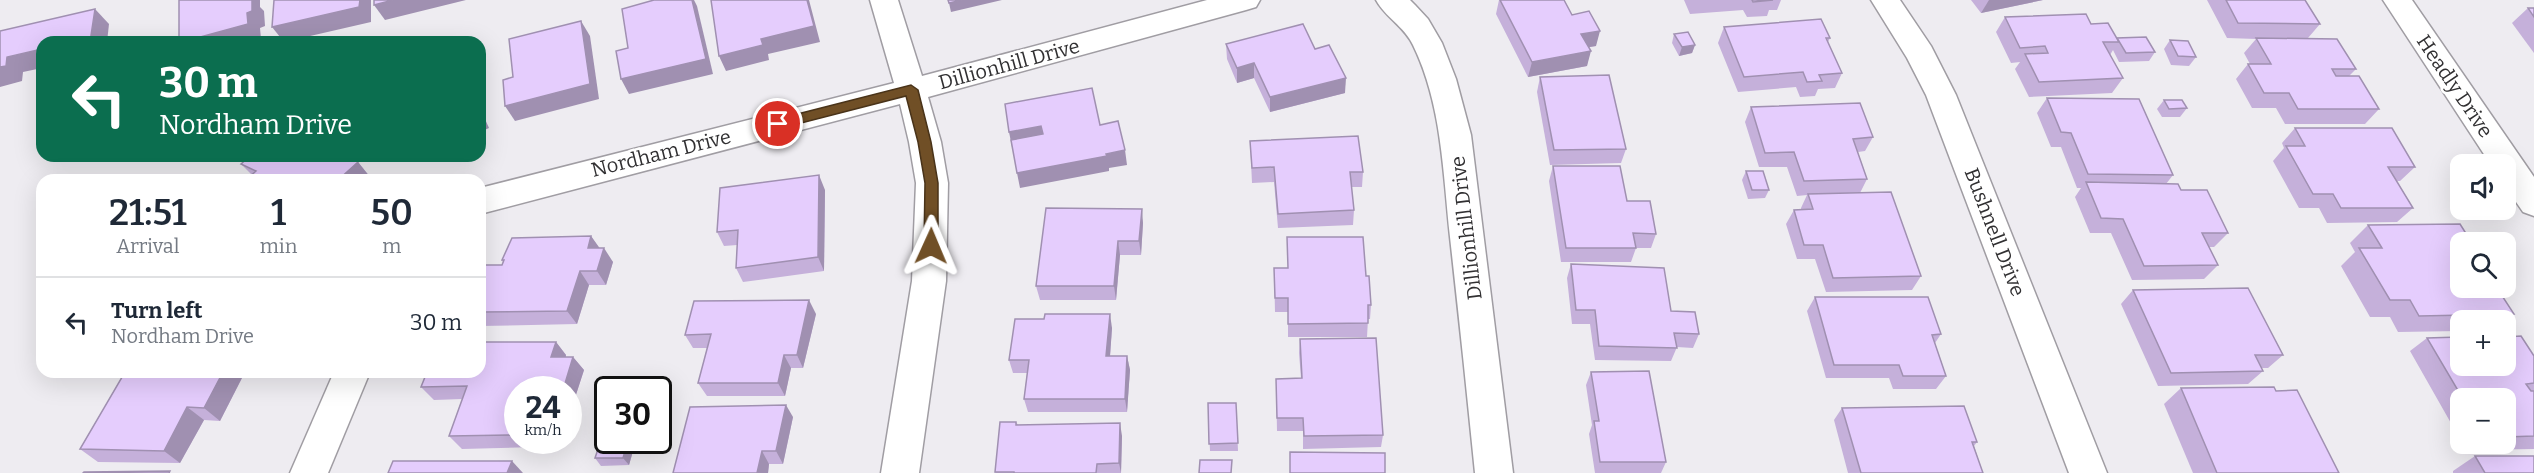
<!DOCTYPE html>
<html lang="en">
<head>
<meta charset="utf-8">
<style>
	body { margin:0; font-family:Bitter,serif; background:#f2f2f3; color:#1f2937; height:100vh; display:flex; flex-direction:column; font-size:22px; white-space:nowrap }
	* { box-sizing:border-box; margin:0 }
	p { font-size:20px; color:#747a83 }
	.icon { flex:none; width:33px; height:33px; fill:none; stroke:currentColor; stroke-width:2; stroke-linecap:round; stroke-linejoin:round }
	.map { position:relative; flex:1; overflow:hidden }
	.side { position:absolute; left:36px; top:174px; width:450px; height:204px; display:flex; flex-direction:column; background:#fff; border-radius:18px; box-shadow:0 6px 24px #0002 }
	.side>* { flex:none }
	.hud { position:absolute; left:36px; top:36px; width:450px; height:126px; border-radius:18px; box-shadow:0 6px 24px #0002; background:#0b6e4f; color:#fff; overflow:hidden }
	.fabs { position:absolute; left:2450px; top:154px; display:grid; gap:12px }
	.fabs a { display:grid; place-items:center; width:66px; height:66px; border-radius:12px; background:#fff; box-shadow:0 6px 24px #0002; font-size:30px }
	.speed { position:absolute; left:504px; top:376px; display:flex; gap:12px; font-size:30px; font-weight:700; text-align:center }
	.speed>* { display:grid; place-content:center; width:78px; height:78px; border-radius:50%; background:#fff; box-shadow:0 6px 24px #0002; line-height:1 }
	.speed small { font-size:15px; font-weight:400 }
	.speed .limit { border:3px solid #111; border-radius:9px; background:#fff; color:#111 }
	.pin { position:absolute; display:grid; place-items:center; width:51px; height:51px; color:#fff; margin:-26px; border:3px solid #fff; border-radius:50%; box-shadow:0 2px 6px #0007 }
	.me { position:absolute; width:66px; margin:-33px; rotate:1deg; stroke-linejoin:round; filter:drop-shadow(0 0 4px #0008) }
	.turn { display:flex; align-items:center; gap:21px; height:126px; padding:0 24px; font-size:27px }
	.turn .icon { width:78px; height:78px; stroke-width:2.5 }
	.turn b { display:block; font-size:42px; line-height:51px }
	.eta { display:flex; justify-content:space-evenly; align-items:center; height:102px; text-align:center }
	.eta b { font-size:36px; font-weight:600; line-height:42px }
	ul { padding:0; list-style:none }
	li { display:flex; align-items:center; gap:18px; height:90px; padding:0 24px; border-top:2px solid #e0e1e3 }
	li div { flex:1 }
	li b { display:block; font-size:22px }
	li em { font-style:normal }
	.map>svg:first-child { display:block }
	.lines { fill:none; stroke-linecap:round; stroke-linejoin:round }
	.minor-casing { stroke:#a09da3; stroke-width:3 }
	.minor { fill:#fff; fill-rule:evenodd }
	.wall { fill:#c5b0da }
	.shaded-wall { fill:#a090b1 }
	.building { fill:#e5cdfd; stroke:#a090b1; stroke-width:1.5 }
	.route { fill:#704f26; stroke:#493319; stroke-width:1.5 }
	.labels { text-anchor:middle; stroke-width:5; stroke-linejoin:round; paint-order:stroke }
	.street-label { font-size:20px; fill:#313032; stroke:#fff }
</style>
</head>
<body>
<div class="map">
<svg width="2534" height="473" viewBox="0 0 2534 473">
	<rect width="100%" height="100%" fill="#eeecf1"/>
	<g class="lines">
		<defs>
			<g id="minor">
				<polygon points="870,0 898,0 922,76 1207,0 1260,0 1256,7 1246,10 928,97 941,142 948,183 946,281 919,473 881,473 912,281 916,183 909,142 900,104 480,214 480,188 894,83"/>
				<path d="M1376,0h34l5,5 13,14 14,24 14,36 15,56 42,338h-38c-8,-79 -16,-157 -25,-236 -7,-64 -8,-133 -37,-192 -9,-19 -28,-28 -37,-45z"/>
				<polygon points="1871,0 1900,0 1931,46 1956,95 2107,473 2069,473 1926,95 1907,58"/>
				<polygon points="2383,0 2412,0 2534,177 2534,216 2523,212 2505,186 2505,165 2491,165"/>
				<polygon points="334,372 370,372 328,473 290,473"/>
			</g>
		</defs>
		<use href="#minor" class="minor-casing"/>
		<use href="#minor" class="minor"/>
	</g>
	<g class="wall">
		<polygon points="1499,0 1572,15 1596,46 1589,47 1587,66 1528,77 1496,14"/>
		<polygon points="1684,0 1781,0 1777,10 1769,10 1767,16 1747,17 1743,10 1690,14"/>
		<polygon points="1971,0 2043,0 1981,13"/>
		<polygon points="2207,0 2305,0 2320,24 2308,38 2356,69 2349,76 2379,109 2365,124 2285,124 2276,108 2252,108 2236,79 2248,64 2250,64 2244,53 2256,39 2227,38"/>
		<polygon points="2528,8 2534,8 2534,53 2512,23"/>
		<polygon points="2005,17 2091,24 2117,38 2155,52 2149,61 2119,62 2113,50 2110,55 2123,78 2112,93 2029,97 2015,69 2020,62 2011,63 1996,32"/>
		<polygon points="1724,27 1830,38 1828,42 1842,73 1835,88 1818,89 1815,96 1800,97 1796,87 1738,92 1718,43"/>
		<polygon points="1674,34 1695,45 1692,53 1679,56 1672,43"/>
		<polygon points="2170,40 2196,57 2189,66 2171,65 2164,49"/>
		<polygon points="1226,44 1315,49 1345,93 1270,112 1254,78 1237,83 1227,59"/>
		<polygon points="1540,77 1626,149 1621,163 1550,165 1537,92"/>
		<polygon points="2047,98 2173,175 2166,184 2181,190 2228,233 2214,247 2209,247 2218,265 2204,279 2132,280 2111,233 2090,233 2075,197 2081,188 2077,188 2061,147 2051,147 2037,113"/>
		<polygon points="2164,100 2187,108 2180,117 2162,117 2157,109"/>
		<polygon points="1751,107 1873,137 1865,151 1858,152 1867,179 1860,193 1921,276 1912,290 1826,292 1815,259 1797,259 1786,224 1794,210 1801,210 1801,208 1807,195 1797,196 1787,167 1759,167 1745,122"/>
		<polygon points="2295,128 2415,167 2400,181 2397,181 2413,208 2397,222 2327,223 2319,208 2299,208 2273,161 2284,148 2282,143"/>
		<polygon points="1250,141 1363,172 1362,187 1351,187 1354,210 1353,225 1278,228 1274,182 1252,183"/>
		<polygon points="358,162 370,177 252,175 241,164"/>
		<polygon points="1553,166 1627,201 1656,234 1651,248 1636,248 1631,262 1561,262 1549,181"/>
		<polygon points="1746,171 1769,190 1765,198 1748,199 1742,180"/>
		<polygon points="825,190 824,271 743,282 736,268 737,245 724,246 717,232"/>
		<polygon points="1143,223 1141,255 1120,255 1116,300 1040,300 1036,286"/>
		<polygon points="2368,225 2460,288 2514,314 2505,321 2460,321 2460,331 2398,332 2390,317 2370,317 2341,266 2355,252 2350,243"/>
		<polygon points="591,236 599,248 613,262 606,285 589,285 577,324 480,326 480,265 502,265 503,262 502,260"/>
		<polygon points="1571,264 1671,311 1699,334 1693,348 1677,347 1671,361 1595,360 1590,324 1572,324 1567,278"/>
		<polygon points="1274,268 1287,268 1366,276 1371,305 1370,319 1368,319 1367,337 1288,337 1288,312 1275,312"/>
		<polygon points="2133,290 2283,355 2268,368 2261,368 2263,371 2248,384 2158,386 2121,304"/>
		<polygon points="1815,297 1941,334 1935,343 1946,376 1936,389 1893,389 1889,378 1826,378 1807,311"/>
		<polygon points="816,314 803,368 791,368 785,396 707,396 698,383 707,348 693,348 685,335"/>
		<polygon points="1112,328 1110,356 1127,356 1130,370 1127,412 1028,412 1024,399 1027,373 1013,373 1009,360"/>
		<polygon points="2427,338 2534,356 2534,449 2466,450 2463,444 2505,444 2505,399 2460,399 2460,439 2410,351"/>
		<polygon points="1300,339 1383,435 1381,447 1303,449 1303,431 1277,431 1276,379 1301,378 1299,353"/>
		<polygon points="556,342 566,355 566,357 573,357 584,370 571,410 568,410 568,390 518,390 518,441 537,441 535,447 462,449 449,436 462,399 434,400 421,387"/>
		<polygon points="125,372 245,372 220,421 204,420 180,463 98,462 80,449"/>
		<polygon points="1591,372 1666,462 1661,473 1595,473 1589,434 1592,425 1586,385"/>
		<polygon points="2181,388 2276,391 2339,473 2193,473 2164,404"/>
		<polygon points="1208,403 1236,403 1238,451 1210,451"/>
		<polygon points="1842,408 1977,442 1974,446 1983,473 1848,473 1834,420"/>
		<polygon points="793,417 783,464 769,464 768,473 673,473"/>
		<polygon points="1016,422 1018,425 1122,436 1121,473 995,473"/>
		<polygon points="635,444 629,465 601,466 595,458"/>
		<polygon points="2475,456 2534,473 2453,473 2453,471"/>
	</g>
	<g class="shaded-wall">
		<polygon points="251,0 260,0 260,7 264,11 265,26 260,28 261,39 250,42 182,42 247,13"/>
		<polygon points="360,0 371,0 371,22 284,42 272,27"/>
		<polygon points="393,0 466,0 385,20 374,5"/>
		<polygon points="692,0 694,0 697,6 713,74 629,94 621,79"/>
		<polygon points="807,0 809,0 820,42 768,54 769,60 726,71 719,56 761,39"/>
		<polygon points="962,0 1002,0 951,12 949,3"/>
		<polygon points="1989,0 2043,0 1981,13"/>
		<polygon points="95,9 109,24 107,42 90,42"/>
		<polygon points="581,21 590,36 599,99 515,121 505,106"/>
		<polygon points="1600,31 1596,46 1577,49 1581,34"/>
		<polygon points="1695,45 1692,53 1679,56 1682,47"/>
		<polygon points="42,49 42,68 23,72 22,81 0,87 0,67 7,57"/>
		<polygon points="1591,51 1587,66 1528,77 1532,62"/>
		<polygon points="1254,63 1254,78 1237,83 1237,68"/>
		<polygon points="1346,78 1345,93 1270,112 1270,97"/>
		<polygon points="480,108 489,128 480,132"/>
		<polygon points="1041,126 1044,141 1012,147 1009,132"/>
		<polygon points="1125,150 1127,165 1109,168 1109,171 1020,188 1017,173"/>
		<polygon points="358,162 370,177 366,180 338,180"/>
		<polygon points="819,175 825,190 824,271 818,257"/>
		<polygon points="1142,209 1143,223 1141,255 1139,241"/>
		<polygon points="591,236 601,250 588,248"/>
		<polygon points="1118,241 1120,255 1116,300 1114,286"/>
		<polygon points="604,248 613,262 606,285 597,271"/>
		<polygon points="580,271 589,285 577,324 567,311"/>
		<polygon points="809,300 816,314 803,368 797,355"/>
		<polygon points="1110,314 1112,328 1109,370 1106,356"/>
		<polygon points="556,342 566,355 562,370 551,357"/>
		<polygon points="784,355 791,368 785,396 778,383"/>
		<polygon points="1127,356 1130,370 1127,412 1125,399"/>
		<polygon points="573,357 584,370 571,410 568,407 568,390 563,390"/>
		<polygon points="223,372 245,372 220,421 204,408"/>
		<polygon points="652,383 656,390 650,390"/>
		<polygon points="786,405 793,417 783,464 776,451"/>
		<polygon points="187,407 204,420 180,463 164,451"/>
		<polygon points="1120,423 1122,436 1121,473 1119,463"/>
		<polygon points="530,441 537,441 535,447"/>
		<polygon points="628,441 633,441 635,444 629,465 623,458"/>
		<polygon points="762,451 769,464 768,473 757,473"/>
		<polygon points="512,461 523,473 507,473"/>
	</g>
	<g class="building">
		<polygon points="179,0 252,0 252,11 247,13 248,24 182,42 179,42"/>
		<polygon points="274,0 360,0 359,7 272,27"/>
		<polygon points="374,0 393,0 374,5"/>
		<polygon points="654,0 692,0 706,59 621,79 616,51 628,48 622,9"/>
		<polygon points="711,0 807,0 814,26 761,39 763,45 719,56"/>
		<polygon points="948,0 962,0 949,3"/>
		<polygon points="1500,0 1564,0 1572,15 1589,11 1600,31 1581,34 1591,51 1532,62"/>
		<polygon points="1752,0 1773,0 1753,2"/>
		<polygon points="2226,0 2305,0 2320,24 2238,23"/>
		<polygon points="2528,8 2534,8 2534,17"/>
		<polygon points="95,9 90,42 42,42 42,49 7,57 6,66 0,67 0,31"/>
		<polygon points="2086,14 2091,24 2108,23 2119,42 2103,42 2123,78 2039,82 2025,54 2048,53 2045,46 2020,48 2005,17"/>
		<polygon points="1821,19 1830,38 1826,38 1842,73 1819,75 1822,81 1807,82 1803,72 1744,77 1724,27"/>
		<polygon points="581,21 590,84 505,106 503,80 513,77 509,39"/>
		<polygon points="1303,24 1315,49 1329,45 1346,78 1270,97 1254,63 1237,68 1226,44"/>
		<polygon points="1688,32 1695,45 1682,47 1674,34"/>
		<polygon points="2146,37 2155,52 2126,53 2117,38"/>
		<polygon points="2256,38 2337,39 2356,69 2332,69 2336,76 2359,76 2379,109 2298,109 2289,93 2264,93 2248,64 2271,64"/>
		<polygon points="2170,40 2188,41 2196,57 2178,56"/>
		<polygon points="1609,75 1626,149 1554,150 1540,77"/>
		<polygon points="1092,88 1100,125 1118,121 1125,150 1106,154 1107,156 1017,173 1011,140 1043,134 1041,126 1009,132 1005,104"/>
		<polygon points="2047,98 2139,99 2173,175 2088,174 2071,133 2061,132"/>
		<polygon points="2164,100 2182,100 2187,108 2169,109"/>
		<polygon points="1860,103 1873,137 1853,139 1867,179 1804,181 1794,152 1765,153 1751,107"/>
		<polygon points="2295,128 2392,128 2415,167 2388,167 2413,208 2341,208 2333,194 2313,194 2286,146 2305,146"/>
		<polygon points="1358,136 1363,172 1350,172 1354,210 1278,214 1274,167 1252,168 1250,141"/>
		<polygon points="250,156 345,156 358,162 338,180 246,180 256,171 241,164"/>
		<polygon points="1553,166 1620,166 1627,201 1650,201 1656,234 1633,233 1636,248 1566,248"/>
		<polygon points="1746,171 1763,171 1769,190 1752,190"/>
		<polygon points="819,175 818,257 736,268 738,230 717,232 720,188"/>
		<polygon points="2086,182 2178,184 2181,190 2207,190 2228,233 2202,233 2218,265 2144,266 2123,219 2101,218"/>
		<polygon points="1891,192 1921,276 1833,278 1823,245 1804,245 1794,210 1813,209 1808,194"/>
		<polygon points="1046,208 1142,209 1139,241 1118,241 1114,286 1036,286"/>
		<polygon points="2460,224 2472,243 2460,243 2460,288 2497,288 2514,314 2419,316 2410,300 2390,300 2359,248 2382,248 2368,225"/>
		<polygon points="591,236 588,248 604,248 597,271 580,271 567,311 480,312 480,265 502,265 504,260 502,260 512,238"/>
		<polygon points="1287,237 1363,237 1366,276 1369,276 1371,305 1368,305 1368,323 1288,324 1288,298 1275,298 1274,268 1288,268"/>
		<polygon points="1571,264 1664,268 1671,311 1695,312 1699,334 1674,333 1677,348 1599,346 1595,310 1576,310"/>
		<polygon points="2248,288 2283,355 2255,355 2263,371 2171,373 2133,290"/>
		<polygon points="1815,297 1928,297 1941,334 1932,335 1946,376 1903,376 1899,365 1834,365"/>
		<polygon points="809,300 797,355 784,355 778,383 698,383 711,334 685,335 694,301"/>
		<polygon points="1045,314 1110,314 1106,356 1127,356 1125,399 1024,399 1029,360 1009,360 1015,319 1044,319"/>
		<polygon points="2521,336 2534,356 2534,383 2526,384 2531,391 2534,391 2534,436 2505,437 2505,399 2463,399 2427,338 2460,337 2460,366 2505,366 2505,337"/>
		<polygon points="1376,338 1383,435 1304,436 1303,418 1277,418 1276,379 1302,378 1300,339"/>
		<polygon points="480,342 556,342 551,357 573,357 563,390 518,390 518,435 449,436 467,386 421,387 427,372 480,372"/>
		<polygon points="1649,371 1666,462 1600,462 1594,421 1599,421 1591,372"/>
		<polygon points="125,372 223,372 204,408 187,407 164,451 80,449"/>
		<polygon points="619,383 652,383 650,390 617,390"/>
		<polygon points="2274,387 2276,391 2297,390 2339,473 2217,473 2181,388"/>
		<polygon points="1208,403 1236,403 1238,443 1209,444"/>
		<polygon points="786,405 776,451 762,451 757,473 673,473 690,407"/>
		<polygon points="1964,406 1977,442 1972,442 1983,473 1861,473 1842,408"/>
		<polygon points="1000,422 1016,422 1016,425 1120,423 1119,463 1097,464 1096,473 1014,473 1014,472 995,472"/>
		<polygon points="602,437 608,437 608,441 628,441 623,458 595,458"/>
		<polygon points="1290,452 1385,453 1385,473 1290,473"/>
		<polygon points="2475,456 2534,456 2534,473 2485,473"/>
		<polygon points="1200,460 1232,460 1231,473 1199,473"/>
		<polygon points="393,461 512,461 507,473 388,473"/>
		<polygon points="170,471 169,473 83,473 84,472"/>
	</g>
	<polygon class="route" points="911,85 918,90 931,142 938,183 938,246 931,252 924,246 925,183 918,142 906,96 778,129 772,124 778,119"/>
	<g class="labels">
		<g class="street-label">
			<text transform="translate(1009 64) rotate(-15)" y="7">Dillionhill Drive</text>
			<text transform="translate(2455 86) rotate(56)" y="7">Headly Drive</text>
			<text transform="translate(661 153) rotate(-14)" y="7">Nordham Drive</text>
			<text transform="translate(1466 228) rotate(-97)" y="7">Dillionhill Drive</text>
			<text transform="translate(1995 232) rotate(69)" y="7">Bushnell Drive</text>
		</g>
	</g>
</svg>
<div class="fabs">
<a><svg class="icon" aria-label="sound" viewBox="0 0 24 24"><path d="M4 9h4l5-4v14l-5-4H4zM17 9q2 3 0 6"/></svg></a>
<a><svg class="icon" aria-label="search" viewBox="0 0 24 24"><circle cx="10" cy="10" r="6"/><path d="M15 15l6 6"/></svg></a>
<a>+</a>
<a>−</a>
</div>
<div class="speed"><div>24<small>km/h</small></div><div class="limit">30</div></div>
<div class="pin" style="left:778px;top:124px;background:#d93025"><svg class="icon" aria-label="arrive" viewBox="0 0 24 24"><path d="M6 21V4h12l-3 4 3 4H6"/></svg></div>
<svg class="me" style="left:931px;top:246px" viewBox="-20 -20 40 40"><path d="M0-17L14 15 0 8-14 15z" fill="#704f26" stroke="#fff" stroke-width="4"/></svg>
<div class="hud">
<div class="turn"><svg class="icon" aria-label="left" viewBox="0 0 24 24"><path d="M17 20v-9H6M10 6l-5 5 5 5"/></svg><div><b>30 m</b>Nordham Drive</div></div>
</div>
<section class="side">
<div class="eta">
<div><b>21:51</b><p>Arrival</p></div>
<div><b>1</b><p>min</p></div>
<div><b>50</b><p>m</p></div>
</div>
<ul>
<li><svg class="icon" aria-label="left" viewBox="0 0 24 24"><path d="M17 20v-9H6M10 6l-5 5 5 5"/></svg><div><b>Turn left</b><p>Nordham Drive</p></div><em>30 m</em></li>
</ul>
</section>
</div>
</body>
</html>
